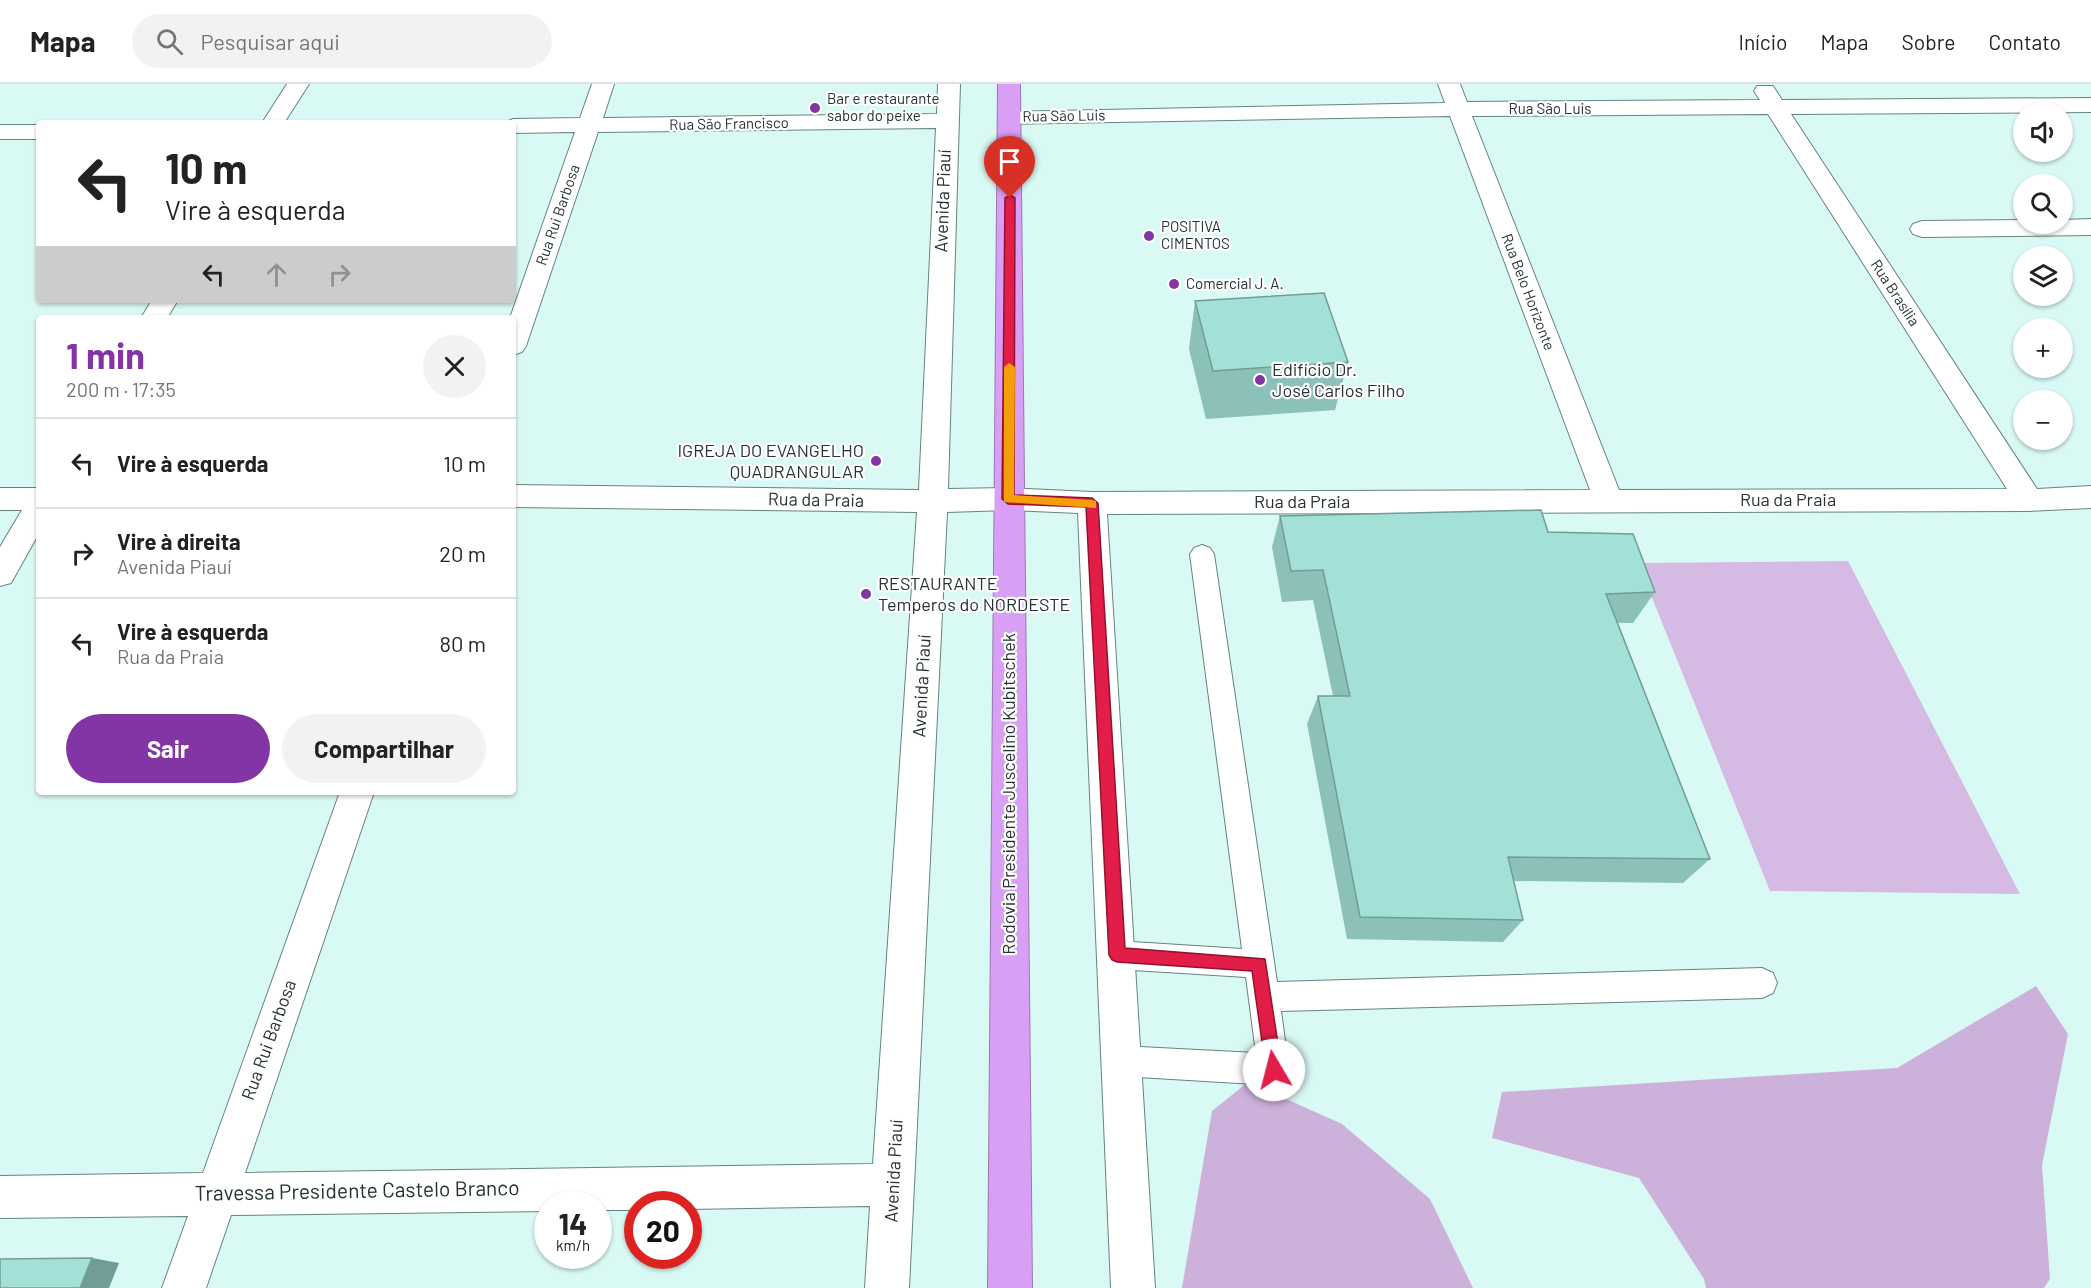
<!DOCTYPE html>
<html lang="pt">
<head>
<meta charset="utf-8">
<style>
	body { margin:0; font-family:Barlow,sans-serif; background:#f2f2f2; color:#222; height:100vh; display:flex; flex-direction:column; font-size:22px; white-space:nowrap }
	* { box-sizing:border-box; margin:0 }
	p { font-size:20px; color:#767676 }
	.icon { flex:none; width:33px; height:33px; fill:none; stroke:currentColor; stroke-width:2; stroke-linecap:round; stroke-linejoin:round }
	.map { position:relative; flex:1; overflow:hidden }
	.panel { position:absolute; left:36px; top:231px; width:480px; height:480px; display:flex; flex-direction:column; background:#fff; border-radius:6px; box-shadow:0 2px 4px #0004 }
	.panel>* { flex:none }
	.banner { position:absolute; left:36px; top:36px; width:480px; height:183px; border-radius:6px; box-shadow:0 2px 4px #0004; background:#fff; color:#222; overflow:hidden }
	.fabs { position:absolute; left:2013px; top:18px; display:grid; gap:12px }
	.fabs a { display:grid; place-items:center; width:60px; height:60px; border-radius:50%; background:#fff; box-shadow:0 2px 4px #0004; font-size:30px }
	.speed { position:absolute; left:534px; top:1107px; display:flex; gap:12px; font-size:30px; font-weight:700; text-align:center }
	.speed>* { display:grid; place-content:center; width:78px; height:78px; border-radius:50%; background:#fff; box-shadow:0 2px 4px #0004; line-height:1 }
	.speed small { font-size:15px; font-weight:400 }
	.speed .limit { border:9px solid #d22; background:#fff; color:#111 }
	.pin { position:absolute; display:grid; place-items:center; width:51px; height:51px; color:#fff; margin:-62px -26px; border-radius:50% 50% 50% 0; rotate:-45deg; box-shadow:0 0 6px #0007 }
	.pin .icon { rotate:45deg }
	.me { position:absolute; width:66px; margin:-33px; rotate:352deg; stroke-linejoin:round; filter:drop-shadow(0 0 4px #0008) }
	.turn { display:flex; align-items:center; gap:21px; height:126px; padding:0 30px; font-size:27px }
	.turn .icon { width:78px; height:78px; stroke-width:2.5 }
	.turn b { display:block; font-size:42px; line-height:51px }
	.lanes { display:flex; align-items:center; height:57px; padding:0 30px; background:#0003; justify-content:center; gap:30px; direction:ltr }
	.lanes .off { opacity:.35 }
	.round { display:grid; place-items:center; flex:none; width:63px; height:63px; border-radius:32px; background:#f2f2f2 }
	.head { display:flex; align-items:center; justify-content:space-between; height:102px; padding:0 30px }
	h1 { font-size:36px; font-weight:700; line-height:45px; color:#8335a5 }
	.cta { display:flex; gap:12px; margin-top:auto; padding:12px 30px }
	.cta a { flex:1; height:69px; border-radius:36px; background:#8335a5; color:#fff; font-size:24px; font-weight:700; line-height:69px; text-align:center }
	.cta a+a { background:#f2f2f2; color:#222 }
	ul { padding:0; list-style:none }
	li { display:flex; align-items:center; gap:18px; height:90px; padding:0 30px; border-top:2px solid #e0e0e0 }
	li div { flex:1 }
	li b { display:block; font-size:22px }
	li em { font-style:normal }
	header { display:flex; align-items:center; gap:36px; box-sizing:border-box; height:84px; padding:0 30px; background:#fff; border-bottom:2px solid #e0e0e0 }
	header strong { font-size:28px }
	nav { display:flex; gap:33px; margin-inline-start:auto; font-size:21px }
	.search { width:420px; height:54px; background:#f2f2f2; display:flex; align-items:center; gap:15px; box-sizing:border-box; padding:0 21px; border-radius:33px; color:#767676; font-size:22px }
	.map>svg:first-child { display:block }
	.green { fill:#d5bbe3 }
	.forest { fill:#ccb1da }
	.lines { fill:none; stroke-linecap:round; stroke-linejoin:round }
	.lane-casing { stroke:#66847f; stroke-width:2 }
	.street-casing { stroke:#66847f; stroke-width:2 }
	.highway-casing { stroke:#9a79b0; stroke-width:2 }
	.lane { fill:#fff; fill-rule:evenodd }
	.street { fill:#fff; fill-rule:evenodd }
	.highway { fill:#d89ff5; fill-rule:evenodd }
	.wall { fill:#8cc1b9 }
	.shaded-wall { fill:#729d96 }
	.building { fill:#a3e0d7; stroke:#729d96; stroke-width:1.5 }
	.route { fill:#e11d48; stroke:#92132f; stroke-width:1.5 }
	.slow { fill:#f59e0b }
	.poi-dot { fill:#8335a5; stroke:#fefefe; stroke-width:2 }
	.labels { text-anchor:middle; stroke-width:4.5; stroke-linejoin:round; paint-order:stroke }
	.far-poi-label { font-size:15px; fill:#263331; stroke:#fefefe; text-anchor:start }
	.far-street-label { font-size:15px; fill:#263331; stroke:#fefefe }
	.street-label { font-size:18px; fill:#263331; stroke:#fefefe }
	.poi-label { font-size:18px; fill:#263331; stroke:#fefefe; text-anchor:start }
	.near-street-label { font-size:21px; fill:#263331; stroke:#fefefe }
</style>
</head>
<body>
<header>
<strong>Mapa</strong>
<div class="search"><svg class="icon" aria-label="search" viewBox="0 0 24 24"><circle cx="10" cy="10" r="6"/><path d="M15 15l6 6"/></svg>Pesquisar aqui</div>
<nav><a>Início</a><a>Mapa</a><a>Sobre</a><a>Contato</a></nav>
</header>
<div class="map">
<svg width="2091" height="1204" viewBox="0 0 2091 1204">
	<rect width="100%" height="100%" fill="#d9f9f4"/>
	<polygon class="green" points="1848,477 2020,810 1770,807 1638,479"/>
	<g class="forest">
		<polygon points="2036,902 2068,950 2042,1081 2050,1195 2044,1204 1706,1204 1704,1195 1639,1094 1492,1054 1502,1008 1897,984"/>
		<polygon points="1248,998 1342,1040 1430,1115 1473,1204 1182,1204 1212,1027"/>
	</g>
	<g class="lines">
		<defs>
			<polygon id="lane" points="1202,461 1210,464 1214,470 1277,898 1762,884 1773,889 1777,899 1773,909 1762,914 1281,927 1289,986 1285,997 1274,1001 1121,992 1110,988 1106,977 1110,966 1121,962 1256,969 1246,893 1117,885 1107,881 1102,871 1107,861 1117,857 1242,865 1190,470 1194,464"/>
			<g id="street">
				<polygon points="287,0 309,0 284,39 262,39"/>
				<path d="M592,0h22l-11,34 334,-4 1,-30h22l-12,405 60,-1 84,4 498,-2 -140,-374 -441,8 -8,-2 -3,-5 3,-5 444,-9 -7,-19h22l7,18 293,-2 -6,-9 3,-5h16l9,14 309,-2v14l-300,2 246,375 54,-3v22l-62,3 -922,3 48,774h-44l-33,-775 -70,-3 -61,2 -38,776h-44l5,-82 -182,3v-5h-50v6h-40v-6h-50v7l-317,4 -25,73h-44l26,-72 -188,2v-42l203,-3 137,-381h34l-129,381 628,-9 44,-652 -404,-5v-22l406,5 17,-362 -338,4 -72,214 -4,6 -9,3v-37h-3l65,-186 -62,1v-10h-9l9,-4 67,-1zM1768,30l239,375 -388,1 -147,-374z"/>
				<rect x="0" y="41" width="39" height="14"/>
				<polygon points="2091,135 2091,151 1922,153 1913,150 1910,145 1913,140 1922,137 2024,136 2024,140 2062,140 2062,136"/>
				<polygon points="152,216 178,216 167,234 141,234"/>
				<polygon points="0,404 39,404 39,449 11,499 0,502 0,463 22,426 0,426"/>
			</g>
			<polygon id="highway" points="998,0 1020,0 1032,1204 988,1204"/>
		</defs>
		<use href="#lane" class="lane-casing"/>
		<use href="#street" class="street-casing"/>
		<use href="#highway" class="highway-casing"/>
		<use href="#lane" class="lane"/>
		<use href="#street" class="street"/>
		<use href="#highway" class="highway"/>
	</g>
	<g class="wall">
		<polygon points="1195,217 1348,278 1335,326 1206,335 1189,265"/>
		<polygon points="1280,432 1548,448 1655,508 1633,539 1618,539 1710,775 1683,799 1514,797 1523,836 1503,858 1347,855 1307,640 1318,612 1333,612 1313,516 1282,518 1272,463"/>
	</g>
	<polygon class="shaded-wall" points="92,1174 119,1179 109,1204 80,1204"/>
	<g class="building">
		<polygon points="1324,209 1348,278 1213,287 1195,217"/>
		<polygon points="1541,426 1548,448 1633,450 1655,508 1606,510 1710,775 1508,773 1523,836 1360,833 1318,612 1350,612 1323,486 1291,487 1280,432"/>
		<polygon points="92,1174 80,1204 0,1204 0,1175"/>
	</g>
	<polygon class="route" points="1010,111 1015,114 1014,411 1092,414 1098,419 1125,864 1265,875 1282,986 1280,992 1274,994 1268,992 1266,986 1252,887 1117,878 1112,876 1109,871 1086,423 1008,420 1002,415 1005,114"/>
	<polygon class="slow" points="1009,279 1015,283 1014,411 1092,416 1096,417 1096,424 1004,418 1004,283"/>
	<g class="poi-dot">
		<circle cx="815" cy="24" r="6"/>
		<circle cx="1149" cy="152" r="6"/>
		<circle cx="1174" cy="200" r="6"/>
		<circle cx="1260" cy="296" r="6"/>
		<circle cx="876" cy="377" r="6"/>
		<circle cx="866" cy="510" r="6"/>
	</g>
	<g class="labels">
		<g class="far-poi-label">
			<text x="827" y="20">Bar e restaurante<tspan x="827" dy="17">sabor do peixe</tspan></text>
			<text x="1161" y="148">POSITIVA<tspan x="1161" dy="17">CIMENTOS</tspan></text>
			<text x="1186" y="205">Comercial J. A.</text>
		</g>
		<g class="far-street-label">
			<text x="1550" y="30">Rua São Luis</text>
			<text transform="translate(1064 32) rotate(-1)" y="5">Rua São Luis</text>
			<text transform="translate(729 40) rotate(-1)" y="5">Rua São Francisco</text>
			<text transform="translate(558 131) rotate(-71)" y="5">Rua Rui Barbosa</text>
			<text transform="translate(1528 208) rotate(69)" y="5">Rua Belo Horizonte</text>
			<text transform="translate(1895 209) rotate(57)" y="5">Rua Brasília</text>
		</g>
		<g class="street-label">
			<text transform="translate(943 117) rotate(-88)" y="6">Avenida Piauí</text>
			<text transform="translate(816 416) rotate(1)" y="6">Rua da Praia</text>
			<text x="1788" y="422">Rua da Praia</text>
			<text x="1302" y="424">Rua da Praia</text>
			<text transform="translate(922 602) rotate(-87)" y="6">Avenida Piauí</text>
			<text transform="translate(1009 710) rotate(-90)" y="6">Rodovia Presidente Juscelino Kubitschek</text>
			<text transform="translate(269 956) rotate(-70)" y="6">Rua Rui Barbosa</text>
			<text transform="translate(894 1087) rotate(-87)" y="6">Avenida Piauí</text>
		</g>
		<g class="poi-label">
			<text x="1272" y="292">Edifício Dr.<tspan x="1272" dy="21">José Carlos Filho</tspan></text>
			<text x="864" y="373" text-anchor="end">IGREJA DO EVANGELHO<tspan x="864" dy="21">QUADRANGULAR</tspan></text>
			<text x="878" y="506">RESTAURANTE<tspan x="878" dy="21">Temperos do NORDESTE</tspan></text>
		</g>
		<g class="near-street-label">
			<text transform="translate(357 1107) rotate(-1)" y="7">Travessa Presidente Castelo Branco</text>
		</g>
	</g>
</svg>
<div class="fabs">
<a><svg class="icon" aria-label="sound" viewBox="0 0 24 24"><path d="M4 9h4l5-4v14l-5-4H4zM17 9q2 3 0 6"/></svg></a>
<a><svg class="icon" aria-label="search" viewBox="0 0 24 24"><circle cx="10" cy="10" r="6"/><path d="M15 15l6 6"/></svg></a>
<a><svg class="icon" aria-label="layers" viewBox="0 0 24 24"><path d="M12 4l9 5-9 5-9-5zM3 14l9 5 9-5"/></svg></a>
<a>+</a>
<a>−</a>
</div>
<div class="speed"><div>14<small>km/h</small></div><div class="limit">20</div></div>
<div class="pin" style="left:1010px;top:114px;background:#d93025"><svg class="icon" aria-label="arrive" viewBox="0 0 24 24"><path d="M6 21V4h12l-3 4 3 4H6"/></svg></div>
<svg class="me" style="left:1274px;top:986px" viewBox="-20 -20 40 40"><circle r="19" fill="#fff"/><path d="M0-13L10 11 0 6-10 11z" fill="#e11d48"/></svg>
<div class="banner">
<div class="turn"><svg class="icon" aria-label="left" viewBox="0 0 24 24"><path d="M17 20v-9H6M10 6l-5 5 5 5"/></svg><div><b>10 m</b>Vire à esquerda</div></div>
<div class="lanes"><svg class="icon" aria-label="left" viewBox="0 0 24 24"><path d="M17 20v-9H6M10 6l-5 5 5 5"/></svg><svg class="icon off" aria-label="ahead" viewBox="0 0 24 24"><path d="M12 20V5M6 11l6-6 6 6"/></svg><svg class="icon off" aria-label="right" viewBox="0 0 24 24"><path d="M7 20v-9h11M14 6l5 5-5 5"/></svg></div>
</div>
<section class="panel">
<div class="head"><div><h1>1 min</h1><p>200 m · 17:35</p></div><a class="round"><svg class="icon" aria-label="close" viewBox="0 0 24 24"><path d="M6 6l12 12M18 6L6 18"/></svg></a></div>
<ul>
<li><svg class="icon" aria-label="left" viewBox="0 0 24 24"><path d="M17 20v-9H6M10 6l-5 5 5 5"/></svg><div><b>Vire à esquerda</b></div><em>10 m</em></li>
<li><svg class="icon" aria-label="right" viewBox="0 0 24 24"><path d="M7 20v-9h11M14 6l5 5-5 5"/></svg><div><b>Vire à direita</b><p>Avenida Piauí</p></div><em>20 m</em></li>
<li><svg class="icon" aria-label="left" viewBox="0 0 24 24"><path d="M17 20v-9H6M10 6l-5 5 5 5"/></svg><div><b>Vire à esquerda</b><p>Rua da Praia</p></div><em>80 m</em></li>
</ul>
<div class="cta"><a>Sair</a><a>Compartilhar</a></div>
</section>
</div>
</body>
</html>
